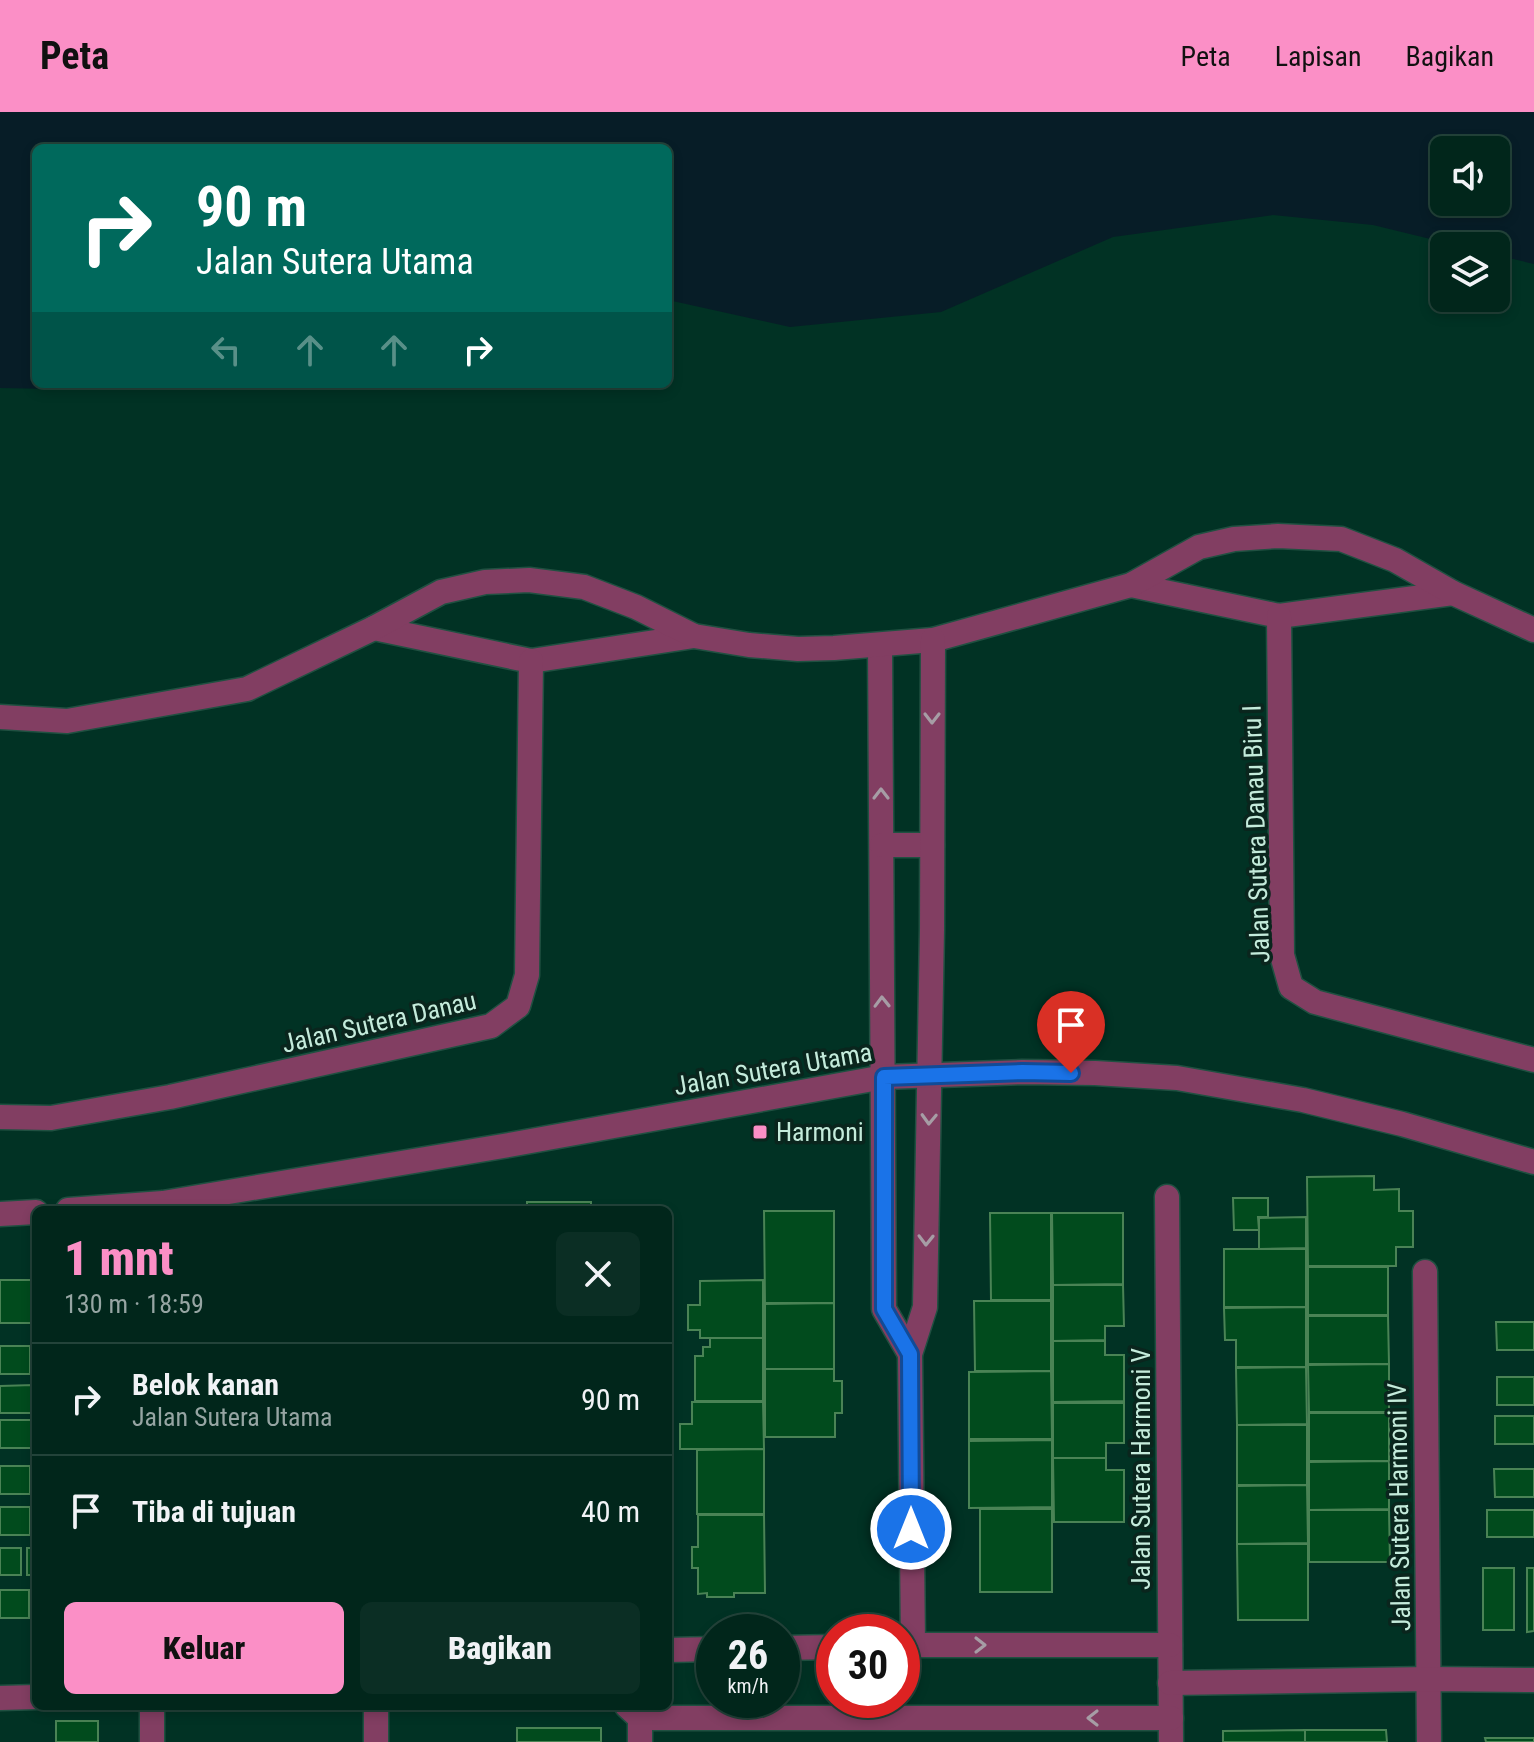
<!DOCTYPE html>
<html lang="id">
<head>
<meta charset="utf-8">
<style>
	body { margin:0; font-family:"Roboto Condensed",sans-serif; background:#0b2e24; color:#f1f3f6; height:100vh; display:flex; flex-direction:column; font-size:30px; white-space:nowrap }
	* { box-sizing:border-box; margin:0 }
	p { font-size:26px; color:#96a5a3 }
	.icon { flex:none; width:44px; height:44px; fill:none; stroke:currentColor; stroke-width:2; stroke-linecap:round; stroke-linejoin:round }
	.map { position:relative; flex:1; overflow:hidden }
	.sheet { position:absolute; left:32px; top:1094px; width:640px; height:504px; display:flex; flex-direction:column; background:#01261b; border-radius:12px; box-shadow:0 4px 12px #0003,0 0 0 2px #23433a }
	.sheet>* { flex:none }
	.hud { position:absolute; left:32px; top:32px; width:640px; height:244px; border-radius:12px; box-shadow:0 4px 12px #0003,0 0 0 2px #23433a; background:#00695c; color:#fff; overflow:hidden }
	.controls { position:absolute; left:1430px; top:24px; display:grid; gap:16px }
	.controls a { display:grid; place-items:center; width:80px; height:80px; border-radius:12px; background:#01261b; box-shadow:0 4px 12px #0003,0 0 0 2px #23433a; font-size:40px }
	.speed { position:absolute; left:696px; top:1502px; display:flex; gap:16px; font-size:40px; font-weight:700; text-align:center }
	.speed>* { display:grid; place-content:center; width:104px; height:104px; border-radius:50%; background:#01261b; box-shadow:0 4px 12px #0003,0 0 0 2px #23433a; line-height:1 }
	.speed small { font-size:20px; font-weight:400 }
	.speed .limit { border:12px solid #d22; background:#fff; color:#111 }
	.pin { position:absolute; display:grid; place-items:center; width:68px; height:68px; color:#fff; margin:-82px -34px; border-radius:50% 50% 50% 0; rotate:-45deg; box-shadow:0 0 8px #0007 }
	.pin .icon { rotate:45deg }
	.me { position:absolute; width:88px; margin:-44px; rotate:0deg; stroke-linejoin:round; filter:drop-shadow(0 0 6px #0008) }
	.turn { display:flex; align-items:center; gap:28px; height:168px; padding:0 32px; font-size:36px }
	.turn .icon { width:104px; height:104px; stroke-width:2.5 }
	.turn b { display:block; font-size:56px; line-height:68px }
	.lanes { display:flex; align-items:center; height:76px; padding:0 32px; background:#0003; justify-content:center; gap:40px; direction:ltr }
	.lanes .off { opacity:.35 }
	.round { display:grid; place-items:center; flex:none; width:84px; height:84px; border-radius:12px; background:#0b2e24 }
	.summary { display:flex; align-items:center; justify-content:space-between; height:136px; padding:0 32px }
	h1 { font-size:48px; font-weight:800; line-height:60px; color:#fb8fc6 }
	.button { display:flex; gap:16px; margin-top:auto; padding:16px 32px }
	.button a { flex:1; height:92px; border-radius:12px; background:#fb8fc6; color:#111; font-size:32px; font-weight:800; line-height:92px; text-align:center }
	.button a+a { background:#0b2e24; color:#f1f3f6 }
	ul { padding:0; list-style:none }
	li { display:flex; align-items:center; gap:24px; height:112px; padding:0 32px; border-top:2px solid #23433a }
	li div { flex:1 }
	li b { display:block; font-size:30px }
	li em { font-style:normal }
	header { display:flex; align-items:center; gap:48px; box-sizing:border-box; height:112px; padding:0 40px; background:#fb8fc6; color:#111 }
	header strong { font-size:38px }
	nav { display:flex; gap:44px; margin-inline-start:auto; font-size:28px }
	.map>svg:first-child { display:block }
	.water { fill:#071d27; fill-rule:evenodd }
	.building { fill:#014b1d; stroke:#4a8355; stroke-width:2 }
	.lines { fill:none; stroke-linecap:round; stroke-linejoin:round }
	.minor-casing { stroke:#205041; stroke-width:27 }
	.tertiary-casing { stroke:#205041; stroke-width:27 }
	.minor { stroke:#823e62; stroke-width:24 }
	.tertiary { stroke:#823e62; stroke-width:24 }
	.oneway { stroke:#a69da5 }
	.route-casing { stroke:#114b97; stroke-width:20 }
	.route { stroke:#1a73e8; stroke-width:14 }
	.poi-dot { fill:#fb8fc6; stroke:#0a251d; stroke-width:3 }
	.labels { text-anchor:middle; stroke-width:7; stroke-linejoin:round; paint-order:stroke }
	.street-label { font-size:26px; fill:#c4ebdb; stroke:#0a251d }
	.poi-label { font-size:26px; fill:#c4ebdb; stroke:#0a251d; text-anchor:start }
</style>
</head>
<body>
<header>
<strong>Peta</strong>
<nav><a>Peta</a><a>Lapisan</a><a>Bagikan</a></nav>
</header>
<div class="map">
<svg width="1534" height="1630" viewBox="0 0 1534 1630">
	<rect width="100%" height="100%" fill="#013224"/>
	<path class="water" d="M0,0h1534v152l-38,-9v-9h-37l-86,-21 -100,-10 -160,22 -172,75 -151,15 -122,-27v-152h-632v236h98l-27,6 -107,-2zM1444,38h52v52h-52z"/>
	<g class="building">
		<polygon points="1374,1064 1374,1078 1399,1077 1399,1099 1413,1099 1413,1135 1396,1135 1396,1154 1308,1154 1307,1065"/>
		<polygon points="1233,1086 1268,1086 1268,1105 1258,1105 1259,1118 1234,1118"/>
		<polygon points="527,1090 591,1090 591,1098 510,1098 527,1098"/>
		<polygon points="764,1099 834,1099 834,1191 765,1191"/>
		<polygon points="990,1101 1051,1101 1051,1188 991,1188"/>
		<polygon points="1052,1101 1123,1101 1123,1172 1053,1173"/>
		<polygon points="1306,1105 1306,1136 1259,1137 1259,1106"/>
		<rect x="1224" y="1137" width="82" height="58"/>
		<rect x="1308" y="1155" width="80" height="48"/>
		<rect x="0" y="1168" width="33" height="43"/>
		<polygon points="763,1168 763,1226 700,1226 700,1218 688,1218 688,1193 700,1193 700,1169"/>
		<polygon points="1053,1173 1123,1173 1124,1214 1105,1214 1105,1228 1053,1229"/>
		<polygon points="974,1189 1051,1189 1051,1259 975,1259"/>
		<polygon points="834,1191 834,1257 765,1257 765,1192"/>
		<polygon points="1306,1195 1306,1255 1236,1255 1236,1228 1225,1228 1224,1196"/>
		<polygon points="1308,1204 1388,1204 1389,1252 1308,1252"/>
		<polygon points="1496,1210 1534,1210 1534,1238 1497,1238"/>
		<polygon points="710,1226 763,1226 763,1289 695,1289 695,1244 703,1244 703,1235 710,1235"/>
		<polygon points="1053,1229 1105,1229 1105,1243 1124,1243 1124,1289 1053,1290"/>
		<rect x="0" y="1234" width="30" height="28"/>
		<polygon points="1389,1252 1389,1300 1309,1300 1308,1253"/>
		<polygon points="1306,1255 1307,1312 1237,1313 1236,1256"/>
		<polygon points="765,1257 834,1257 834,1269 842,1269 842,1301 835,1301 835,1325 765,1325"/>
		<polygon points="1051,1259 1052,1327 969,1327 969,1260"/>
		<rect x="1497" y="1265" width="37" height="28"/>
		<polygon points="33,1273 33,1301 0,1301 0,1274"/>
		<polygon points="692,1290 763,1290 764,1337 680,1337 680,1312 692,1312"/>
		<polygon points="1053,1291 1124,1291 1124,1331 1106,1331 1106,1346 1053,1346"/>
		<rect x="1309" y="1301" width="80" height="48"/>
		<rect x="1495" y="1304" width="39" height="28"/>
		<rect x="0" y="1308" width="34" height="28"/>
		<rect x="1237" y="1313" width="70" height="60"/>
		<polygon points="1052,1328 1052,1395 969,1396 969,1329"/>
		<polygon points="764,1337 764,1402 697,1402 697,1338"/>
		<polygon points="1053,1346 1106,1346 1106,1358 1124,1358 1124,1410 1054,1410"/>
		<polygon points="1389,1349 1389,1397 1309,1398 1309,1350"/>
		<rect x="0" y="1354" width="30" height="28"/>
		<polygon points="1494,1357 1534,1357 1534,1385 1495,1385"/>
		<polygon points="1307,1373 1308,1431 1237,1432 1237,1374"/>
		<rect x="0" y="1395" width="30" height="28"/>
		<rect x="980" y="1397" width="72" height="83"/>
		<polygon points="1309,1398 1389,1398 1390,1450 1309,1450"/>
		<rect x="1487" y="1398" width="47" height="27"/>
		<polygon points="698,1403 764,1403 765,1481 734,1481 734,1485 707,1485 707,1481 698,1482 698,1456 692,1456 692,1435 698,1435"/>
		<polygon points="1237,1432 1308,1432 1308,1508 1238,1508"/>
		<rect x="0" y="1436" width="21" height="27"/>
		<rect x="27" y="1436" width="9" height="27"/>
		<rect x="1483" y="1456" width="31" height="62"/>
		<polygon points="1527,1456 1534,1456 1534,1519 1527,1520"/>
		<rect x="0" y="1478" width="29" height="28"/>
		<rect x="56" y="1609" width="42" height="21"/>
		<rect x="517" y="1616" width="84" height="14"/>
		<polygon points="1305,1618 1305,1630 1223,1630 1223,1619"/>
		<polygon points="1305,1618 1386,1618 1387,1630 1305,1630"/>
		<polygon points="1485,1626 1534,1626 1534,1630 1486,1630"/>
	</g>
	<g class="lines">
		<defs>
			<g id="minor">
				<polyline points="1131,473 1279,504 1453,481"/>
				<polyline points="1279,504 1282,843 1291,875 1315,890 1534,948"/>
				<polyline points="374,516 531,549 694,524"/>
				<polyline points="880,533 884,1197 910,1242"/>
				<polyline points="0,605 67,609 247,577 374,516 441,480 485,470 529,468 584,475 636,495 694,524 749,533 798,537 834,536 933,528 1131,473 1199,435 1234,427 1278,424 1341,427 1395,448 1453,481 1534,518"/>
				<polyline points="882,733 932,733"/>
				<polyline points="0,1005 51,1006 170,985 491,914 518,894 527,863 531,549"/>
				<polyline points="1167,1085 1171,1630"/>
				<polyline points="1425,1160 1429,1630"/>
				<polyline points="902,1533 1170,1533"/>
				<polyline points="913,1533 910,1242 925,1195 932,818 933,528"/>
				<polyline points="782,1536 834,1535"/>
				<polyline points="668,1538 714,1537"/>
				<polyline points="1170,1571 1429,1567 1534,1568"/>
				<polyline points="0,1586 36,1585"/>
				<polyline points="376,1594 376,1630"/>
				<polyline points="627,1594 640,1606 1171,1606"/>
				<polyline points="640,1594 640,1630"/>
				<polyline points="152,1630 152,1594"/>
			</g>
			<g id="tertiary">
				<polyline points="68,1098 163,1091 509,1033 884,965 1022,960 1095,961 1177,966 1303,988 1402,1012 1534,1050"/>
				<polyline points="0,1102 36,1100"/>
			</g>
		</defs>
		<use href="#minor" class="minor-casing"/>
		<use href="#tertiary" class="tertiary-casing"/>
		<use href="#minor" class="minor"/>
		<use href="#tertiary" class="tertiary"/>
	</g>
	<defs><path id="oneway-chevron" d="M-2-3.5L2.5 0L-2 3.5" fill="none" stroke-width="1.6" stroke-linecap="round" stroke-linejoin="round" transform="scale(2)"/></defs>
	<g class="oneway">
		<use href="#oneway-chevron" transform="translate(932 606) rotate(90)"/>
		<use href="#oneway-chevron" transform="translate(881 682) rotate(-90)"/>
		<use href="#oneway-chevron" transform="translate(882 890) rotate(-91)"/>
		<use href="#oneway-chevron" transform="translate(929 1007) rotate(92)"/>
		<use href="#oneway-chevron" transform="translate(926 1128) rotate(91)"/>
		<use href="#oneway-chevron" transform="translate(980 1533)"/>
		<use href="#oneway-chevron" transform="translate(1093 1606) rotate(180)"/>
	</g>
	<g class="lines">
		<defs>
			<polyline id="route" points="911,1417 910,1242 884,1197 884,965 1022,960 1071,961"/>
		</defs>
		<use href="#route" class="route-casing"/>
		<use href="#route" class="route"/>
	</g>
	<rect class="poi-dot" x="752" y="1012" width="16" height="16" rx="4"/>
	<g class="labels">
		<g class="street-label">
			<text transform="translate(1256 722) rotate(-92)" y="9">Jalan Sutera Danau Biru I</text>
			<text transform="translate(379 910) rotate(-13)" y="9">Jalan Sutera Danau</text>
			<text transform="translate(773 957) rotate(-10)" y="9">Jalan Sutera Utama</text>
			<text transform="translate(1141 1357) rotate(-90)" y="9">Jalan Sutera Harmoni V</text>
			<text transform="translate(1399 1395) rotate(-91)" y="9">Jalan Sutera Harmoni IV</text>
		</g>
		<g class="poi-label">
			<text x="776" y="1029">Harmoni</text>
		</g>
	</g>
</svg>
<div class="controls">
<a><svg class="icon" aria-label="sound" viewBox="0 0 24 24"><path d="M4 9h4l5-4v14l-5-4H4zM17 9q2 3 0 6"/></svg></a>
<a><svg class="icon" aria-label="layers" viewBox="0 0 24 24"><path d="M12 4l9 5-9 5-9-5zM3 14l9 5 9-5"/></svg></a>
</div>
<div class="speed"><div>26<small>km/h</small></div><div class="limit">30</div></div>
<div class="pin" style="left:1071px;top:961px;background:#d93025"><svg class="icon" aria-label="arrive" viewBox="0 0 24 24"><path d="M6 21V4h12l-3 4 3 4H6"/></svg></div>
<svg class="me" style="left:911px;top:1417px" viewBox="-20 -20 40 40"><circle r="17" fill="#1a73e8" stroke="#fff" stroke-width="3"/><path d="M0-11L8 9 0 5-8 9z" fill="#fff"/></svg>
<div class="hud">
<div class="turn"><svg class="icon" aria-label="right" viewBox="0 0 24 24"><path d="M7 20v-9h11M14 6l5 5-5 5"/></svg><div><b>90 m</b>Jalan Sutera Utama</div></div>
<div class="lanes"><svg class="icon off" aria-label="left" viewBox="0 0 24 24"><path d="M17 20v-9H6M10 6l-5 5 5 5"/></svg><svg class="icon off" aria-label="ahead" viewBox="0 0 24 24"><path d="M12 20V5M6 11l6-6 6 6"/></svg><svg class="icon off" aria-label="ahead" viewBox="0 0 24 24"><path d="M12 20V5M6 11l6-6 6 6"/></svg><svg class="icon" aria-label="right" viewBox="0 0 24 24"><path d="M7 20v-9h11M14 6l5 5-5 5"/></svg></div>
</div>
<section class="sheet">
<div class="summary"><div><h1>1 mnt</h1><p>130 m · 18:59</p></div><a class="round"><svg class="icon" aria-label="close" viewBox="0 0 24 24"><path d="M6 6l12 12M18 6L6 18"/></svg></a></div>
<ul>
<li><svg class="icon" aria-label="right" viewBox="0 0 24 24"><path d="M7 20v-9h11M14 6l5 5-5 5"/></svg><div><b>Belok kanan</b><p>Jalan Sutera Utama</p></div><em>90 m</em></li>
<li><svg class="icon" aria-label="arrive" viewBox="0 0 24 24"><path d="M6 21V4h12l-3 4 3 4H6"/></svg><div><b>Tiba di tujuan</b></div><em>40 m</em></li>
</ul>
<div class="button"><a>Keluar</a><a>Bagikan</a></div>
</section>
</div>
</body>
</html>
